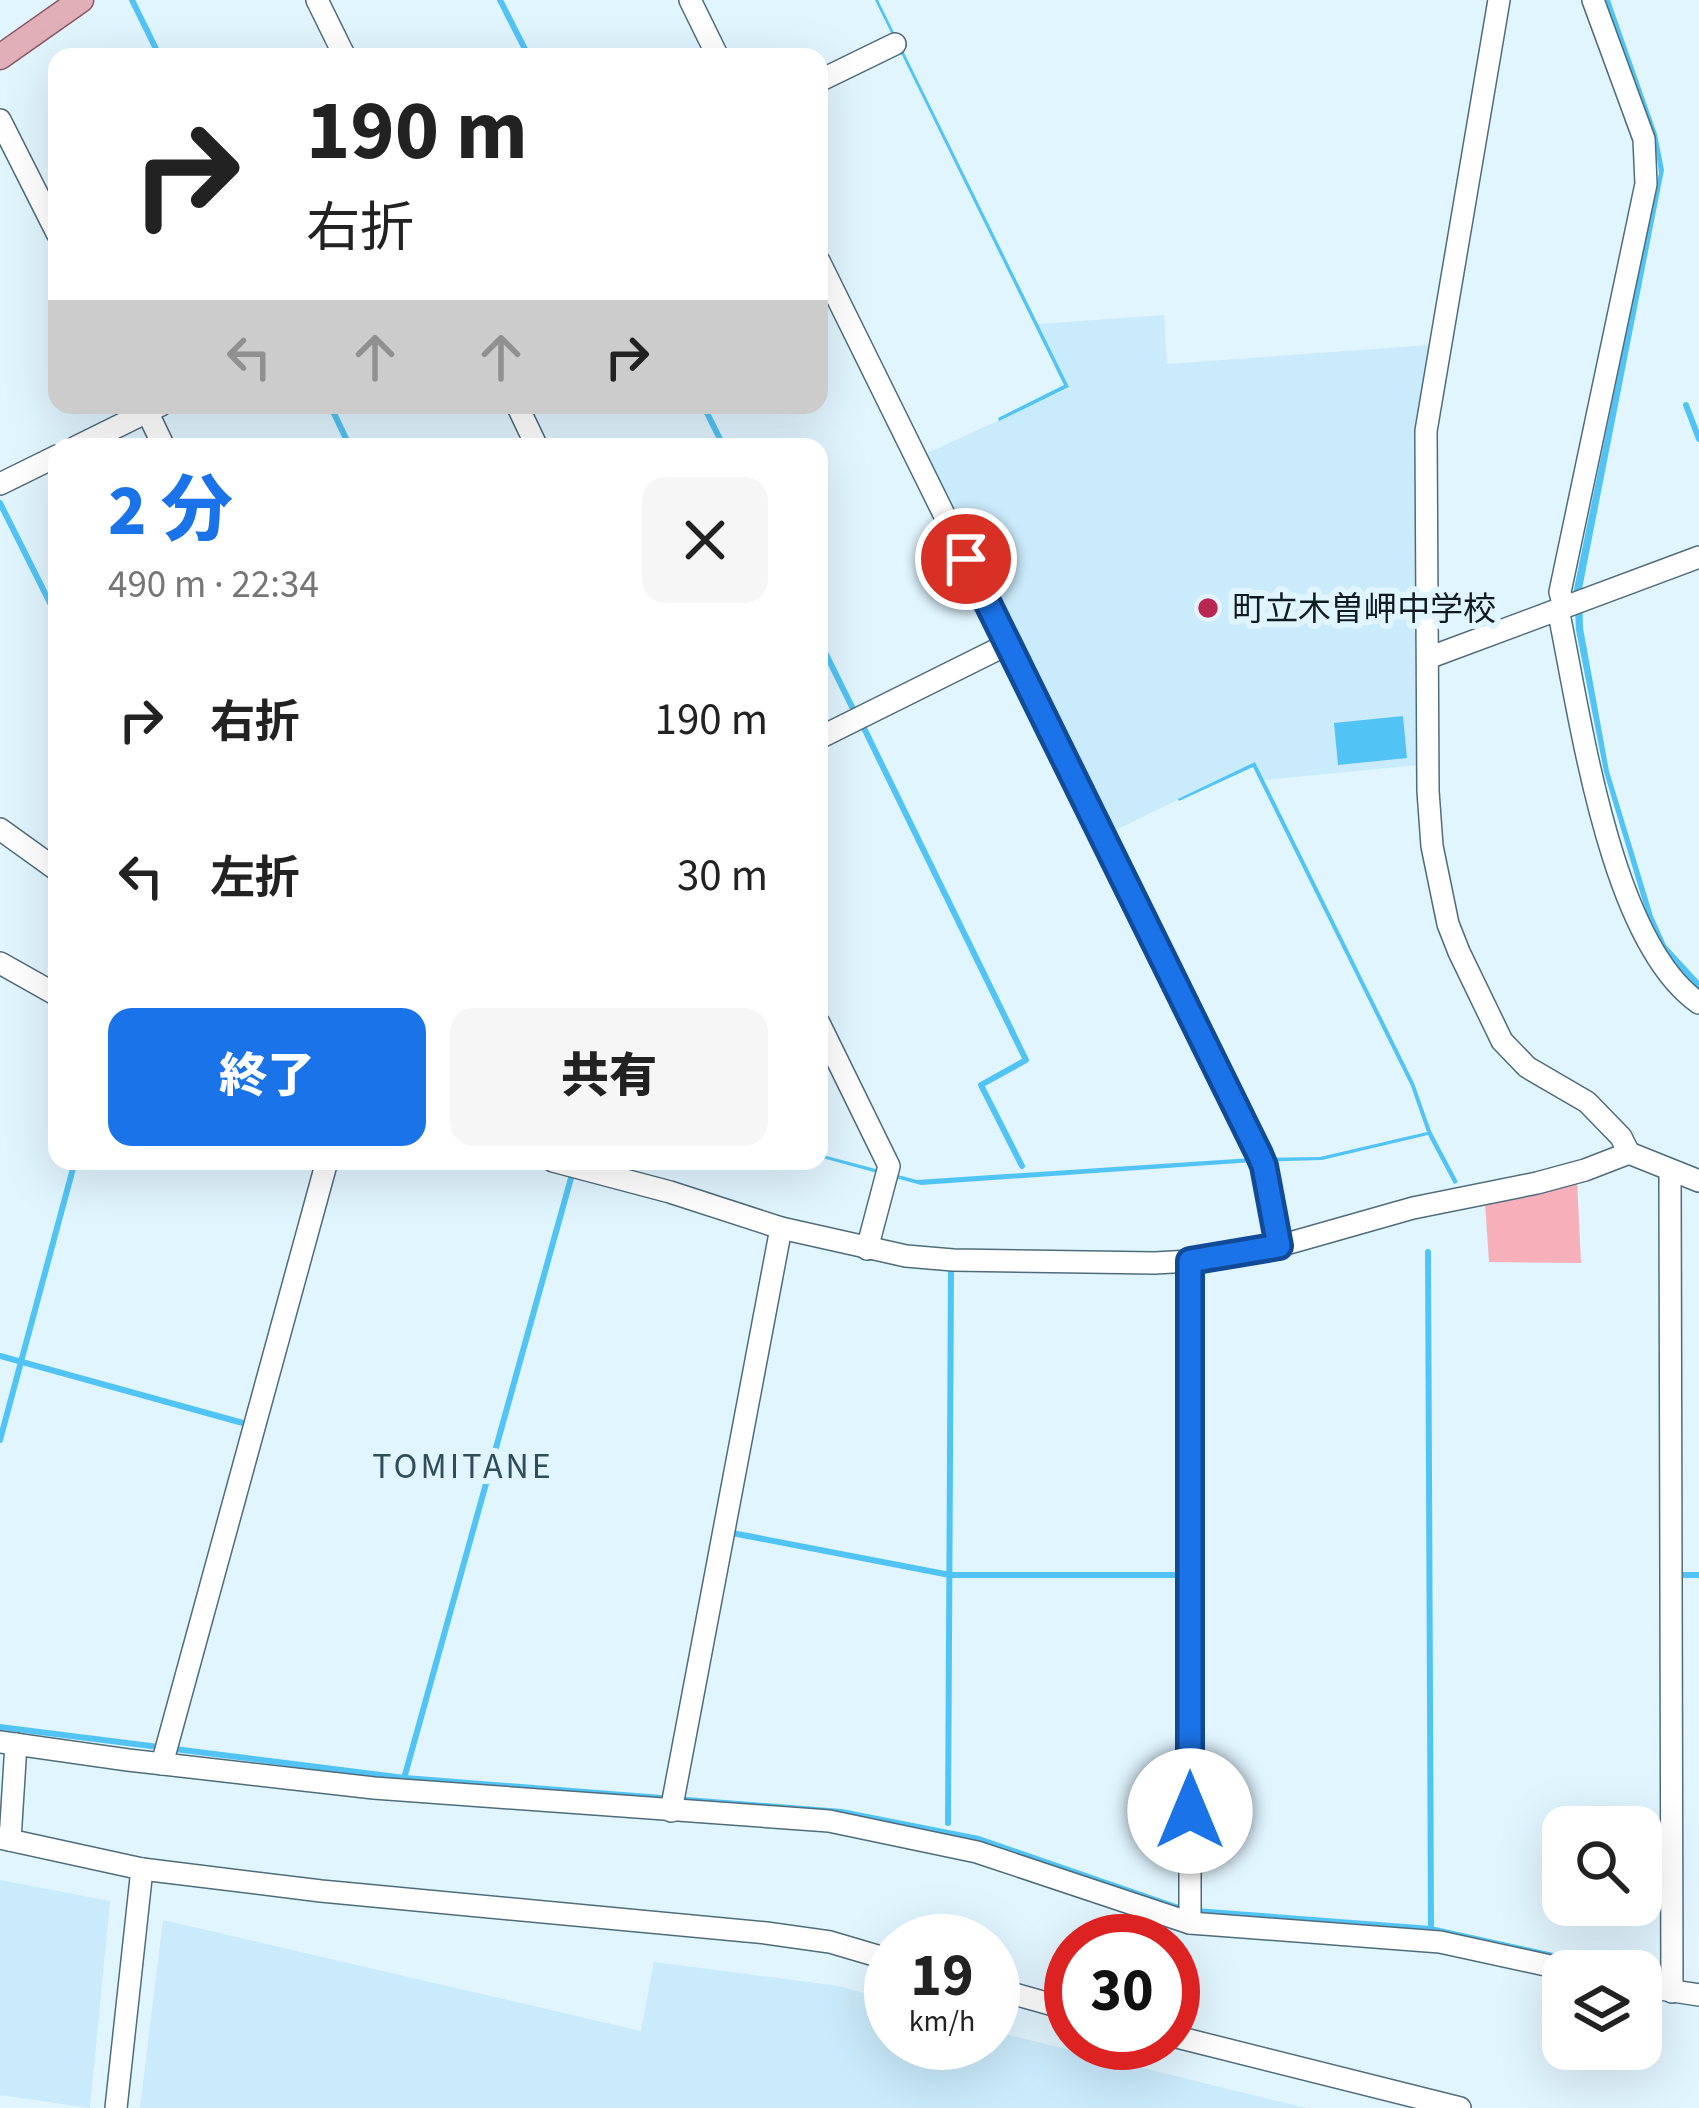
<!DOCTYPE html>
<html lang="ja">
<head>
<meta charset="utf-8">
<style>
	body { margin:0; font-family:"Source Sans 3","Noto Sans JP",sans-serif; background:#f6f6f6; color:#222; height:100vh; display:flex; flex-direction:column; font-size:45px; white-space:nowrap }
	* { box-sizing:border-box; margin:0 }
	p { font-size:39px; color:#767676 }
	.icon { flex:none; width:66px; height:66px; fill:none; stroke:currentColor; stroke-width:2; stroke-linecap:round; stroke-linejoin:round }
	.map { position:relative; flex:1; overflow:hidden }
	.drawer { position:absolute; left:48px; top:438px; width:780px; height:732px; display:flex; flex-direction:column; background:#fff; border-radius:24px; box-shadow:0 12px 48px #0002 }
	.drawer>* { flex:none }
	.banner { position:absolute; left:48px; top:48px; width:780px; height:366px; border-radius:24px; box-shadow:0 12px 48px #0002; background:#fff; color:#222; overflow:hidden }
	.buttons { position:absolute; left:1542px; top:1806px; display:grid; gap:24px }
	.buttons a { display:grid; place-items:center; width:120px; height:120px; border-radius:24px; background:#fff; box-shadow:0 12px 48px #0002; font-size:60px }
	.speed { position:absolute; left:864px; top:1914px; display:flex; gap:24px; font-size:60px; font-weight:700; text-align:center }
	.speed>* { display:grid; place-content:center; width:156px; height:156px; border-radius:50%; background:#fff; box-shadow:0 12px 48px #0002; line-height:1 }
	.speed small { font-size:30px; font-weight:400 }
	.speed .limit { border:18px solid #d22; background:#fff; color:#111 }
	.pin { position:absolute; display:grid; place-items:center; width:102px; height:102px; color:#fff; margin:-51px; border:6px solid #fff; border-radius:50%; box-shadow:0 3px 12px #0007 }
	.me { position:absolute; width:132px; margin:-66px; rotate:0deg; stroke-linejoin:round; filter:drop-shadow(0 0 9px #0008) }
	.turn { display:flex; align-items:center; gap:42px; height:252px; padding:0 60px; font-size:54px }
	.turn .icon { width:156px; height:156px; stroke-width:2.5 }
	.turn b { display:block; font-size:84px; line-height:102px }
	.lanes { display:flex; align-items:center; height:114px; padding:0 60px; background:#0003; justify-content:center; gap:60px; direction:ltr }
	.lanes .off { opacity:.35 }
	.round { display:grid; place-items:center; flex:none; width:126px; height:126px; border-radius:24px; background:#f6f6f6 }
	.headline { display:flex; align-items:center; justify-content:space-between; height:204px; padding:0 60px }
	h1 { font-size:72px; font-weight:800; line-height:90px; color:#1a73e8 }
	.action { display:flex; gap:24px; margin-top:auto; padding:24px 60px }
	.action a { flex:1; height:138px; border-radius:24px; background:#1a73e8; color:#fff; font-size:48px; font-weight:800; line-height:138px; text-align:center }
	.action a+a { background:#f6f6f6; color:#222 }
	ul { padding:0; list-style:none }
	li { display:flex; align-items:center; gap:36px; height:156px; padding:0 60px }
	li div { flex:1 }
	li b { display:block; font-size:45px }
	li em { font-style:normal }
	.map>svg:first-child { display:block }
	.built { fill:#caebfb }
	.green { fill:#f7afba }
	.water { fill:#51c4f5 }
	.lines { fill:none; stroke-linecap:round; stroke-linejoin:round }
	.stream { stroke:#51c4f5; stroke-width:6 }
	.minor-casing { stroke:#4f6c7b; stroke-width:24 }
	.major-casing { stroke:#8a5864; stroke-width:27 }
	.minor { stroke:#fff; stroke-width:21 }
	.major { stroke:#e0afb7; stroke-width:24 }
	.route-casing { stroke:#114b97; stroke-width:30 }
	.route { stroke:#1a73e8; stroke-width:21 }
	.poi-dot { fill:#b82853; stroke:#e1f5ff; stroke-width:4.5 }
	.labels { text-anchor:middle; stroke-width:12; stroke-linejoin:round; paint-order:stroke }
	.poi-label { font-size:33px; fill:#101c22; stroke:#e1f5ff; text-anchor:start }
	.neighbourhood-label { font-size:36px; letter-spacing:3px; fill:#304d5a; stroke:#e1f5ff }
</style>
</head>
<body>
<div class="map">
<svg width="1699" height="2108" viewBox="0 0 1699 2108">
	<rect width="100%" height="100%" fill="#e1f5ff"/>
	<g class="built">
		<polygon points="1164,315 1167,364 1429,345 1418,430 1419,765 1264,780 1255,762 1108,834 923,455 1069,388 1038,324"/>
		<polygon points="0,1880 110,1901 90,2108 0,2095"/>
		<polygon points="163,1920 641,2031 654,1962 839,1986 891,2001 891,2043 993,2043 993,2031 1306,2108 140,2108"/>
	</g>
	<polygon class="green" points="1577,1181 1581,1263 1489,1262 1485,1203"/>
	<g class="water">
		<polygon points="875,0 878,0 1069,387 999,421 998,418 1064,385"/>
		<polygon points="1605,0 1610,0 1657,134 1664,170 1582,589 1583,628 1609,771 1653,916 1666,945 1699,981 1699,990 1691,985 1661,947 1648,919 1604,772 1576,630 1574,589 1659,173 1654,137"/>
		<polygon points="1403,716 1407,758 1338,765 1334,723"/>
		<polygon points="1255,762 1414,1083 1431,1131 1458,1182 1454,1184 1428,1135 1322,1160 1253,1162 921,1185 819,1157 819,1154 917,1180 1252,1158 1320,1157 1427,1132 1411,1086 1253,767 1179,801 1178,799"/>
		<polygon points="0,1724 405,1775 842,1809 979,1836 1176,1904 1196,1908 1431,1926 1635,1971 1611,1971 1433,1931 1202,1914 1176,1908 979,1842 841,1815 405,1781 0,1730"/>
	</g>
	<g class="lines">
		<g class="stream">
			<polyline points="132,0 160,57"/>
			<polyline points="500,0 529,57"/>
			<polyline points="330,405 350,447"/>
			<polyline points="703,405 724,447"/>
			<polyline points="1686,405 1699,439"/>
			<polyline points="0,503 57,617"/>
			<polyline points="819,640 855,713"/>
			<polyline points="862,724 1026,1060 981,1085 1022,1166"/>
			<polyline points="1428,1252 1431,1926"/>
			<polyline points="0,1356 243,1423"/>
			<polyline points="0,1440 75,1161"/>
			<polyline points="732,1533 950,1575 1178,1575"/>
			<polyline points="1684,1575 1699,1575"/>
			<polyline points="405,1775 571,1178"/>
			<polyline points="948,1823 951,1273"/>
		</g>
		<defs>
			<g id="minor">
				<polyline points="317,0 345,57"/>
				<polyline points="690,0 718,57"/>
				<polyline points="1499,0 1426,431 1428,791 1432,846 1448,924 1459,952 1502,1041 1527,1067 1587,1102 1621,1137 1629,1153"/>
				<polyline points="819,81 895,44"/>
				<polyline points="0,120 57,233"/>
				<polyline points="819,261 1259,1153 1264,1166 1279,1246"/>
				<polyline points="144,405 164,447"/>
				<polyline points="517,405 537,447"/>
				<polyline points="76,447 161,405"/>
				<polyline points="0,484 57,456"/>
				<polyline points="1564,607 1560,592 1646,184 1644,139 1593,0"/>
				<path d="M1558,609c22,104 51,332 141,394"/>
				<polyline points="1428,658 1699,557"/>
				<polyline points="819,738 1008,644"/>
				<polyline points="0,829 57,870"/>
				<polyline points="0,963 57,995"/>
				<polyline points="819,1023 889,1166 867,1249"/>
				<polyline points="553,1161 670,1192 781,1228 906,1256 953,1260 1155,1263 1190,1261 1279,1246 1413,1208 1537,1183 1585,1170 1629,1153 1699,1181"/>
				<polyline points="1670,1170 1672,1992"/>
				<polyline points="1190,1261 1190,1923"/>
				<polyline points="0,1742 128,1760 374,1788 829,1821 977,1852 1190,1923 1440,1942 1573,1971"/>
				<polyline points="162,1764 327,1161"/>
				<polyline points="671,1811 781,1228"/>
				<polyline points="0,1838 142,1869 321,1891 766,1933 830,1942 891,1960"/>
				<polyline points="10,1840 16,1744"/>
				<polyline points="1641,1986 1699,1995"/>
				<polyline points="993,1988 1071,2010"/>
				<polyline points="1173,2036 1460,2108"/>
				<polyline points="116,2108 142,1869"/>
			</g>
			<polyline id="major" points="0,57 81,0"/>
		</defs>
		<use href="#minor" class="minor-casing"/>
		<use href="#major" class="major-casing"/>
		<use href="#minor" class="minor"/>
		<use href="#major" class="major"/>
	</g>
	<g class="lines">
		<defs>
			<polyline id="route" points="966,559 1259,1154 1264,1166 1279,1246 1190,1261 1190,1811"/>
		</defs>
		<use href="#route" class="route-casing"/>
		<use href="#route" class="route"/>
	</g>
	<circle class="poi-dot" cx="1208" cy="608" r="12"/>
	<g class="labels">
		<g class="poi-label">
			<text x="1232" y="620">町立木曽岬中学校</text>
		</g>
		<g class="neighbourhood-label">
			<text x="463" y="1478">TOMITANE</text>
		</g>
	</g>
</svg>
<div class="buttons">
<a><svg class="icon" aria-label="search" viewBox="0 0 24 24"><circle cx="10" cy="10" r="6"/><path d="M15 15l6 6"/></svg></a>
<a><svg class="icon" aria-label="layers" viewBox="0 0 24 24"><path d="M12 4l9 5-9 5-9-5zM3 14l9 5 9-5"/></svg></a>
</div>
<div class="speed"><div>19<small>km/h</small></div><div class="limit">30</div></div>
<div class="pin" style="left:966px;top:559px;background:#d93025"><svg class="icon" aria-label="arrive" viewBox="0 0 24 24"><path d="M6 21V4h12l-3 4 3 4H6"/></svg></div>
<svg class="me" style="left:1190px;top:1811px" viewBox="-20 -20 40 40"><circle r="19" fill="#fff"/><path d="M0-13L10 11 0 6-10 11z" fill="#1a73e8"/></svg>
<div class="banner">
<div class="turn"><svg class="icon" aria-label="right" viewBox="0 0 24 24"><path d="M7 20v-9h11M14 6l5 5-5 5"/></svg><div><b>190 m</b>右折</div></div>
<div class="lanes"><svg class="icon off" aria-label="left" viewBox="0 0 24 24"><path d="M17 20v-9H6M10 6l-5 5 5 5"/></svg><svg class="icon off" aria-label="ahead" viewBox="0 0 24 24"><path d="M12 20V5M6 11l6-6 6 6"/></svg><svg class="icon off" aria-label="ahead" viewBox="0 0 24 24"><path d="M12 20V5M6 11l6-6 6 6"/></svg><svg class="icon" aria-label="right" viewBox="0 0 24 24"><path d="M7 20v-9h11M14 6l5 5-5 5"/></svg></div>
</div>
<section class="drawer">
<div class="headline"><div><h1>2 分</h1><p>490 m · 22:34</p></div><a class="round"><svg class="icon" aria-label="close" viewBox="0 0 24 24"><path d="M6 6l12 12M18 6L6 18"/></svg></a></div>
<ul>
<li><svg class="icon" aria-label="right" viewBox="0 0 24 24"><path d="M7 20v-9h11M14 6l5 5-5 5"/></svg><div><b>右折</b></div><em>190 m</em></li>
<li><svg class="icon" aria-label="left" viewBox="0 0 24 24"><path d="M17 20v-9H6M10 6l-5 5 5 5"/></svg><div><b>左折</b></div><em>30 m</em></li>
</ul>
<div class="action"><a>終了</a><a>共有</a></div>
</section>
</div>
</body>
</html>
